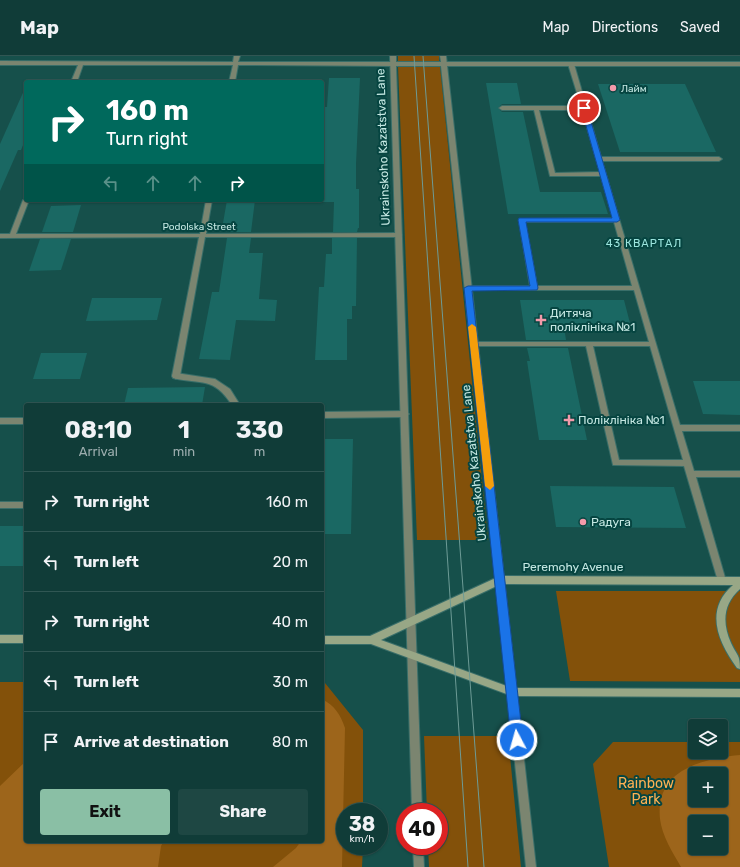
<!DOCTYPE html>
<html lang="en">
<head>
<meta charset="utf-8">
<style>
	body { margin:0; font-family:Rubik,sans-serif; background:#1e4743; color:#f1f3f6; height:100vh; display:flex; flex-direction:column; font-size:15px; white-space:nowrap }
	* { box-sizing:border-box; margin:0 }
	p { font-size:13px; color:#9cadae }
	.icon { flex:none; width:22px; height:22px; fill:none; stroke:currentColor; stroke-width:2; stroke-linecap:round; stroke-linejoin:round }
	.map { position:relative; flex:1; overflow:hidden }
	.details { position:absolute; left:24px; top:347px; width:300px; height:440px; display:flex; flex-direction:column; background:#103c38; border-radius:4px; box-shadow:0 1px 3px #0004,0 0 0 1px #305653 }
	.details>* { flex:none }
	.banner { position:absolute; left:24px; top:24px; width:300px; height:122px; border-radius:4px; box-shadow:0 1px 3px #0004,0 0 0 1px #305653; background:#00695c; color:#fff; overflow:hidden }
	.tools { position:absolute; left:688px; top:663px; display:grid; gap:8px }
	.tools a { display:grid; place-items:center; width:40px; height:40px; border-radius:4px; background:#103c38; box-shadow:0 1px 3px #0004,0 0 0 1px #305653; font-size:20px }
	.speed { position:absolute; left:336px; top:747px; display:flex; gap:8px; font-size:20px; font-weight:700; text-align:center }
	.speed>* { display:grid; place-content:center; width:52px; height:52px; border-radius:50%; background:#103c38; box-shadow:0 1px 3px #0004,0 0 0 1px #305653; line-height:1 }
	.speed small { font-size:10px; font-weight:400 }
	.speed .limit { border:6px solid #d22; background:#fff; color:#111 }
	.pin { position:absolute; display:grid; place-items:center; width:34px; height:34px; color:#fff; margin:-17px; border:2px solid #fff; border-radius:50%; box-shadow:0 1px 4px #0007 }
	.me { position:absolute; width:44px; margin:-22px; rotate:354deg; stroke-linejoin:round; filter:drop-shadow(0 0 3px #0008) }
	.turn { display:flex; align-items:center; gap:14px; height:84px; padding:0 16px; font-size:18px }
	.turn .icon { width:52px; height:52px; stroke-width:2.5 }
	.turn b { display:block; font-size:28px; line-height:34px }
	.lanes { display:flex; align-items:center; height:38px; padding:0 16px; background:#0003; justify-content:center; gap:20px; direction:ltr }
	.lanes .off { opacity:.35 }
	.eta { display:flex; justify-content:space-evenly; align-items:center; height:68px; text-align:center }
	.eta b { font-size:24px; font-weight:700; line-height:28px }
	.primary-button { display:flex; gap:8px; margin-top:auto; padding:8px 16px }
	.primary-button a { flex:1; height:46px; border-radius:4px; background:#8abfa5; color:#111; font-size:16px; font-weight:700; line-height:46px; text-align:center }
	.primary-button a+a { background:#1e4743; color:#f1f3f6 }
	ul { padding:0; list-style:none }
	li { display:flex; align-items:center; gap:12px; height:60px; padding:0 16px; border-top:1px solid #305653 }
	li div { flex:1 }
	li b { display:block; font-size:15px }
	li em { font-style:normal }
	header { display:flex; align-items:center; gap:24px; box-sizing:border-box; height:56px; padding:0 20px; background:#103c38; border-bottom:1px solid #305653 }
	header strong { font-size:19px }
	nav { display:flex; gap:22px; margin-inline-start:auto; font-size:14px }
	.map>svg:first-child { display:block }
	.green { fill:#83510a; fill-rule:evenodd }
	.forest { fill:#9d651b; fill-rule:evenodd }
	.building { fill:#1a6863 }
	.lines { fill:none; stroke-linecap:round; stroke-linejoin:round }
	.service-casing { stroke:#396e69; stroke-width:2 }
	.minor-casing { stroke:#396e69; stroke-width:2 }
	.tertiary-casing { stroke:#396e69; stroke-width:2 }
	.secondary-casing { stroke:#396e69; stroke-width:2 }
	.service { fill:#7b8570; fill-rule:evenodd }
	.minor { fill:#7b8570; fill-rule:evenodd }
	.tertiary { fill:#7b8570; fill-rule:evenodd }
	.secondary { fill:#98a786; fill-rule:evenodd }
	.tram { stroke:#6d9b96; stroke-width:1 }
	.route { fill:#1a73e8; stroke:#114b97 }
	.slow { fill:#f59e0b }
	.poi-dot { fill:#f39aaa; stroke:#064541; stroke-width:1.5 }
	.labels { text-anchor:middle; stroke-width:4; stroke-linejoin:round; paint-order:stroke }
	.far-poi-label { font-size:10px; fill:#c5e8e3; stroke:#064541; text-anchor:start }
	.far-street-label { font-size:10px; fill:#c5e8e3; stroke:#064541 }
	.far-neighbourhood-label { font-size:11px; letter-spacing:1px; fill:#9ce5de; stroke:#064541 }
	.street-label { font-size:12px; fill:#c5e8e3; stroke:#064541 }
	.poi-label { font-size:12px; fill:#c5e8e3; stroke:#064541; text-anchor:start }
	.near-park-label { font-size:14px; fill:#feb053; stroke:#064541 }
</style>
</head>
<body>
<header>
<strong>Map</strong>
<nav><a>Map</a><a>Directions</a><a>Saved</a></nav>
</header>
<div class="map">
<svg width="740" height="811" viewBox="0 0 740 811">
	<rect width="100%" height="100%" fill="#16504b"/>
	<g class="green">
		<rect x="398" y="0" width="41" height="5"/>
		<polygon points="398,10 440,10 488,484 417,484"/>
		<polygon points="556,535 740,535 740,626 570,625"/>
		<polygon points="0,626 26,626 26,785 322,785 322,627 325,627 363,674 363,756 345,756 345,790 363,790 362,811 0,811"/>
		<polygon points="424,680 508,680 521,811 429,811 428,790 439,790 439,756 427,756"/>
		<path d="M613,686h82v10h26v-10h19v125h-131l-16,-103zM695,718h26v26h-26zM695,766h26v26h-26z"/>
	</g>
	<g class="forest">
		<path d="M322,643c13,7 18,15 23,29l-3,139h-69l23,-19 5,-7h21z"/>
		<path d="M740,699v112h-59c-8,-14 -19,-31 -21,-48 -5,-49 41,-60 80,-64zM695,718h26v26h-26zM695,766h26v26h-26z"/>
		<polygon points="26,705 26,785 164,785 161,790 158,811 0,811 0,730"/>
	</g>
	<g class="building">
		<polygon points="329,22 360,22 356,108 356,133 359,133 359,172 358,172 357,176 333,176 334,146 322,146 322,51 327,51"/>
		<polygon points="486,27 517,27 521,48 502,48 498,52 502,56 523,56 540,136 601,136 608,158 508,158"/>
		<polygon points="598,28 685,28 716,96 620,96"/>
		<polygon points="26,30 26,82 21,94 18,94 0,135 0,88"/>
		<polygon points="227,144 255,144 251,176 228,176 229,167 223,167"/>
		<polygon points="81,149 73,176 42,176 51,150"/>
		<polygon points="227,182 251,182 249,197 263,197 259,243 277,244 275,265 236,264 230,304 199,303 212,236 219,236"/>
		<polygon points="332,182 357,182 356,250 352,250 352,263 347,263 347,304 315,304 319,231 324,231 326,198 332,198"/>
		<polygon points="40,183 71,183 61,214 29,215"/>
		<polygon points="92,242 162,242 157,264 86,265"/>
		<polygon points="520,244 624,244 631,271 564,271 566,284 526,284"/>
		<polygon points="527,292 568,292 587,384 539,384 527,305 530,305"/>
		<polygon points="41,297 87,297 80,323 33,323"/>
		<polygon points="693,325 740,325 740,359 703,358"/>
		<polygon points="205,331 202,349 124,349 128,332"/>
		<polygon points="322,383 353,383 351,478 322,478"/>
		<polygon points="550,430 674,431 686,472 556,471"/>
		<rect x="0" y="470" width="26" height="40"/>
	</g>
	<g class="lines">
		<defs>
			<g id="service">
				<path d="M571,6l3,2 27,93h118l3,2 -3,2h-117l78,264h60v6h-58l12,40h46v6h-44l30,104 -1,3 -3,1 -3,-1 -1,-3 -34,-115 -71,-1 -27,-119h-112l-4,-2 4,-2h175l-15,-52h-166l-3,-2 3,-2h62l-11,-66 1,-1 93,-1 -12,-42h-51l-16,-66h-32l-3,-2 3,-2h79l-13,-42zM539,54h43l18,62 -45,1zM525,166h89l18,64h-95zM593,290h57l33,114h-64z"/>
				<path d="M176,317l39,6 15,10 10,16h-8c-19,-29 -30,-20 -59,-27l-1,-2 1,-2z"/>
				<polygon points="405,355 409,358 405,361 322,362 322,356"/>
				<rect x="0" y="362" width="26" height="6"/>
				<rect x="0" y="446" width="26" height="6"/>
			</g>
			<g id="minor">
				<polygon points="234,0 240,0 238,6 393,6 396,8 393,10 238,9 235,26 229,26 233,9 83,9 77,26 71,26 78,9 0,9 0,5 233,6"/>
				<polygon points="740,6 740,10 444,10 441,8 444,6"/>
				<polygon points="26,142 26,144 29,144 16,178 200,178 206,144 212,144 206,178 399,177 402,179 399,181 205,181 180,320 176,323 172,320 199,181 0,182 0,178 10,178 23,144"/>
			</g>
			<g id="tertiary">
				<polygon points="390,0 396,0 396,6 441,6 440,0 446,0 536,811 526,811 441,10 396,10 422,756 412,756"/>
				<polygon points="413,790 423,790 424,811 414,811"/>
			</g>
			<g id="secondary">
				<path d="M500,520l240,1v12c-17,15 -18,34 -9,54 6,13 9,11 9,26l-3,-1c-19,-26 -33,-58 -4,-83l-232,-1 -120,56 131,48 228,1v8l-228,-1 -141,-52h-49v-8h48z"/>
				<rect x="0" y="579" width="26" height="8"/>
			</g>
		</defs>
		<use href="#service" class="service-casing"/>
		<use href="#minor" class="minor-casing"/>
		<use href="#tertiary" class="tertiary-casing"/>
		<use href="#secondary" class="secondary-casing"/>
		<use href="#service" class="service"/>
		<use href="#minor" class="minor"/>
		<use href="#tertiary" class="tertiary"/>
		<use href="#secondary" class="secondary"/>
		<g class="tram">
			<polyline points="414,0 468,811"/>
			<polyline points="423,0 484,811"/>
		</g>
	</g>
	<polygon class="route" points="584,50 587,52 620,164 617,166 526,166 538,232 537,234 472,235 523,684 521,688 517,690 513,688 511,684 464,232 468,230 530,230 518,164 519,162 612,162 581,52"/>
	<polygon class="slow" points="472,268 476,271 494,430 490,434 485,430 468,271"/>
	<g class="poi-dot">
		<circle cx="613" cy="32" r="4"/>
		<path d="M539 258h4v4h4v4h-4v4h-4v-4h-4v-4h4z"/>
		<path d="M567 358h4v4h4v4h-4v4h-4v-4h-4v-4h4z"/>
		<circle cx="583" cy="466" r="4"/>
	</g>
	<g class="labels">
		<g class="far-poi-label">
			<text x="621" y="36">Лайм</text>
		</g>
		<g class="far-street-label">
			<text x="199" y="174">Podolska Street</text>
		</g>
		<g class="far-neighbourhood-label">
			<text x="644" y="191">43 КВАРТАЛ</text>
		</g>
		<g class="street-label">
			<text transform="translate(383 91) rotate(-92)" y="4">Ukrainskoho Kazatstva Lane</text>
			<text transform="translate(474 407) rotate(-96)" y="4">Ukrainskoho Kazatstva Lane</text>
			<text x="573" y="515">Peremohy Avenue</text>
		</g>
		<g class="poi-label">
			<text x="550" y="261">Дитяча<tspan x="550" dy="14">поліклініка №1</tspan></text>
			<text x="578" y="368">Поліклініка №1</text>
			<text x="591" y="470">Радуга</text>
		</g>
		<g class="near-park-label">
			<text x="646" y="732">Rainbow<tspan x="646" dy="16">Park</tspan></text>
		</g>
	</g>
</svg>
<div class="tools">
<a><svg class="icon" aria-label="layers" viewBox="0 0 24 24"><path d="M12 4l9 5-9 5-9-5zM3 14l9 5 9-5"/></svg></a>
<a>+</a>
<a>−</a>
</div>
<div class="speed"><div>38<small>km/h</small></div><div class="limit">40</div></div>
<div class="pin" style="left:584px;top:52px;background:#d93025"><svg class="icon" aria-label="arrive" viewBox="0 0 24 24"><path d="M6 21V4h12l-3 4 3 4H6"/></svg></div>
<svg class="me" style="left:517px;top:684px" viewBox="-20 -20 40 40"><circle r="17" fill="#1a73e8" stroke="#fff" stroke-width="3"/><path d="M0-11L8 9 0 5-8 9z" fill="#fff"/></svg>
<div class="banner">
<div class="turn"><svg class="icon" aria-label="right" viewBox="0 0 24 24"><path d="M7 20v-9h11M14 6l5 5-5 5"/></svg><div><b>160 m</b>Turn right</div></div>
<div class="lanes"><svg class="icon off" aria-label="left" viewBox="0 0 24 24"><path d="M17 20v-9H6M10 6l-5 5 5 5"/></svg><svg class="icon off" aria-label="ahead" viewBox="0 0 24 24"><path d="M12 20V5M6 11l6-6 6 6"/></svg><svg class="icon off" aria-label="ahead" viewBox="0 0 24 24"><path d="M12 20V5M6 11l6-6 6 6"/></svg><svg class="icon" aria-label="right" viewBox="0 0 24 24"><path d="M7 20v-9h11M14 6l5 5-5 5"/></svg></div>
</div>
<section class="details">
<div class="eta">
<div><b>08:10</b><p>Arrival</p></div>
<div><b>1</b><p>min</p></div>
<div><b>330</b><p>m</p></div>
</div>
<ul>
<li><svg class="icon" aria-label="right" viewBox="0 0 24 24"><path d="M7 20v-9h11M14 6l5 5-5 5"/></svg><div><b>Turn right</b></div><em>160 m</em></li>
<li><svg class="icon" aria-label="left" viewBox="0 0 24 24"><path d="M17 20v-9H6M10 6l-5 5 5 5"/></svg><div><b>Turn left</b></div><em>20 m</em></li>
<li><svg class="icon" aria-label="right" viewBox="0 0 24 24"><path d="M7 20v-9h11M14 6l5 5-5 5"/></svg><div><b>Turn right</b></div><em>40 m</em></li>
<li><svg class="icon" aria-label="left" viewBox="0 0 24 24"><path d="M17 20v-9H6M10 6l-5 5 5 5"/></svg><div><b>Turn left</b></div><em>30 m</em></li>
<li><svg class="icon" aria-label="arrive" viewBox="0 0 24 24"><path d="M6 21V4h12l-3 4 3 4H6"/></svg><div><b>Arrive at destination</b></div><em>80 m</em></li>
</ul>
<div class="primary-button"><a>Exit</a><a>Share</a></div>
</section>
</div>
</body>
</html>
